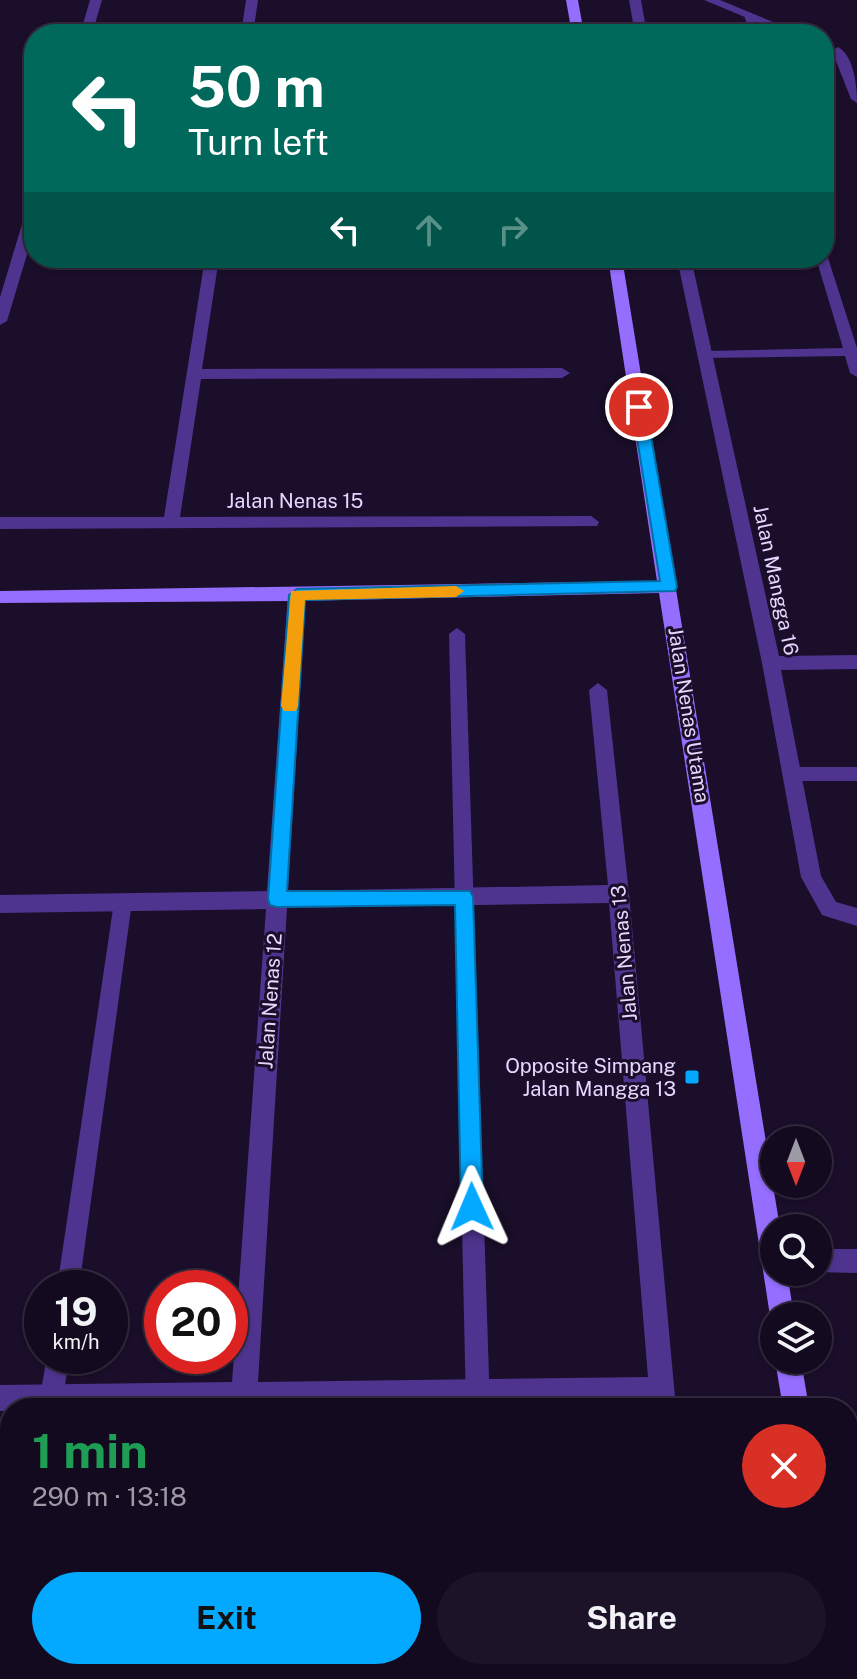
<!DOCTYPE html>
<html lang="en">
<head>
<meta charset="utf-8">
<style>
	body { margin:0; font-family:"Public Sans",sans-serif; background:#1d1329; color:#f1f3f6; height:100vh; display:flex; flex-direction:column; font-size:30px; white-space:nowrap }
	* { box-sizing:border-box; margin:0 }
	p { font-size:26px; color:#9d9aa5 }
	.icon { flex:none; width:44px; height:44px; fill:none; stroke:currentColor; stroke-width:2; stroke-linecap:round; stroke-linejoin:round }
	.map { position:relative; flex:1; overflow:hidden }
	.sheet { position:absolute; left:0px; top:1398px; width:858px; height:282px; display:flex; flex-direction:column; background:#140a20; border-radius:32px 32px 0 0; box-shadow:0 2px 6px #0004,0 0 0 2px #332b3e }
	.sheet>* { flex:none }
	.guide { position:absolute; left:24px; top:24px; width:810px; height:244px; border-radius:32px; box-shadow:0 2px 6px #0004,0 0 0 2px #332b3e; background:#00695c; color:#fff; overflow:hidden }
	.needle { width:52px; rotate:180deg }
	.fabs { position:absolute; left:760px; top:1126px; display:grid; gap:16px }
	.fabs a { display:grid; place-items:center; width:72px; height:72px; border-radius:50%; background:#140a20; box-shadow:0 2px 6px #0004,0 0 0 2px #332b3e; font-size:40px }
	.speed { position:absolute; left:24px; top:1270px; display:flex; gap:16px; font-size:40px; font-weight:700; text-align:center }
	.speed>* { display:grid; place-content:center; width:104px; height:104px; border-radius:50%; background:#140a20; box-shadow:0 2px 6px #0004,0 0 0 2px #332b3e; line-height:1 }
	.speed small { font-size:20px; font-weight:400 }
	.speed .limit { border:12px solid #d22; background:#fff; color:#111 }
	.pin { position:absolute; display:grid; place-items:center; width:68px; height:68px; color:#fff; margin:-34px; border:4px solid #fff; border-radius:50%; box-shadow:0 2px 8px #0007 }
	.me { position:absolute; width:88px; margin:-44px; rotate:359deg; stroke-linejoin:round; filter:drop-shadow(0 0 6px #0008) }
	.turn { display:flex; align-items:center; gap:28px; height:168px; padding:0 32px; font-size:36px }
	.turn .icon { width:104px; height:104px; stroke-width:2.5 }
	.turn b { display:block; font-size:56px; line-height:68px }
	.lanes { display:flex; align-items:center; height:76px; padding:0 32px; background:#0003; justify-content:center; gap:40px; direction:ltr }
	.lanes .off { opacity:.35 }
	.round { display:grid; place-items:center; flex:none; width:84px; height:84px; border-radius:42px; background:#1d1329 }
	.head { display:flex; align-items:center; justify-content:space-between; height:136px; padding:0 32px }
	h1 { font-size:48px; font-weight:700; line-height:60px; color:#1e9e55 }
	.action { display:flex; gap:16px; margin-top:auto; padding:16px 32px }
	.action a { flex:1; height:92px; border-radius:48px; background:#03a8ff; color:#111; font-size:32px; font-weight:700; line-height:92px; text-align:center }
	.action a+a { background:#1d1329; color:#f1f3f6 }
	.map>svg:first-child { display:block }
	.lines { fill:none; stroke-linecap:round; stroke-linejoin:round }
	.lane { fill:#4e348e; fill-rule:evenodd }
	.street { fill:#4e348e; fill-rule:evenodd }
	.secondary { fill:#966eff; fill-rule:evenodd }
	.route { fill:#03a8ff; stroke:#026da6; stroke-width:2 }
	.slow { fill:#f59e0b }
	.poi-dot { fill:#03a8ff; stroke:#1a0e2a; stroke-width:3 }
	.labels { text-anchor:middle; stroke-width:6; stroke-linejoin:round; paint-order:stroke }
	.street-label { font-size:20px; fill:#e6d7ff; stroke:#1a0e2a }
	.poi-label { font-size:20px; fill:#e6d7ff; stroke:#1a0e2a; text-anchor:end }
</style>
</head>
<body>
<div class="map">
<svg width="857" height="1679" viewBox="0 0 857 1679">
	<rect width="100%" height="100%" fill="#1a0e2a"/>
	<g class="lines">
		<g class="lane">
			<polygon points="749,12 754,15 760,34 750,34 744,15"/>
			<polygon points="824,255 828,258 857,348 857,377 850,373 845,356 701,358 701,352 706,351 843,348 816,258 824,258"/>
			<polygon points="457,628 465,634 490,1408 466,1408 449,634"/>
			<polygon points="793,767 857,767 857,781 793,781 787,779 784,774 787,769"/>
			<polygon points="123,894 130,896 132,902 79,1288 57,1288 114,902 116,896"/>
			<polygon points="47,1356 69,1356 62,1408 38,1408"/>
			<polygon points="10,1658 10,1670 26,1670 24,1679 0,1679 4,1661"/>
			<rect x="472" y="1670" width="26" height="9"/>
		</g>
		<g class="street">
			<polygon points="90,0 102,0 92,34 80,34"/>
			<polygon points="246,0 258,0 253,34 241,34"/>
			<polygon points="629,0 641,0 647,34 635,34"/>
			<polygon points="704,0 720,0 802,34 786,34"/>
			<path d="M838,47c16,9 19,39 19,56l-6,-4 -19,-48z"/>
			<polygon points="34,204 34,231 7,321 0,325 0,297 27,208"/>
			<polygon points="205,258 219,258 202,369 562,368 570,373 562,378 201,379 180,517 591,516 599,522 597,526 0,529 0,517 164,517"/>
			<polygon points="677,258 691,258 779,656 857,655 857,669 781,670 821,876 836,902 857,908 857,926 822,915 801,877 762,663"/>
			<path d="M297,589l9,6 -18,296 320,-6 -19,-195 9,-7 9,7 22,204 47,514h-26v-5l-640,5v3h-10v-26l232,-3 34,-473 -266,4v-18l267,-4 21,-296zM609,903l39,474 -390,5 29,-474z"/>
			<polygon points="818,1249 857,1249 857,1273 815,1272 818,1272"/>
			<polygon points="212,1670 240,1670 239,1679 211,1679"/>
			<polygon points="680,1670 708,1670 709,1679 681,1679"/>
		</g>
		<g class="secondary">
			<polygon points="566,0 578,0 584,34 572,34"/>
			<polygon points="608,258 622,258 780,1228 774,1228 774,1272 787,1272 794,1316 774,1316 774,1325 770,1316 659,593 297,601 0,603 0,591 657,581"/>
			<polygon points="775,1360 801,1360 809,1408 783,1408"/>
			<polygon points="848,1664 851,1679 823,1679 822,1670 848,1670"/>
		</g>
	</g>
	<polygon class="route" points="639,403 646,407 677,587 675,591 305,600 287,891 470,891 473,897 483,1207 480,1214 472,1217 465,1214 461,1207 455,905 277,907 270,905 268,899 289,595 297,589 660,581 632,407"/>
	<polygon class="slow" points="456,586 464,591 456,597 305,600 298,706 296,711 284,711 281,706 291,591"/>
	<rect class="poi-dot" x="684" y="1069" width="16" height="16" rx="4"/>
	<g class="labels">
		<g class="street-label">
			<text x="295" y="508">Jalan Nenas 15</text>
			<text transform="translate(776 580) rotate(78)" y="7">Jalan Mangga 16</text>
			<text transform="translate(689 715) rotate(81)" y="7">Jalan Nenas Utama</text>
			<text transform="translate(624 953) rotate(-95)" y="7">Jalan Nenas 13</text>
			<text transform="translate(270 1001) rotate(-86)" y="7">Jalan Nenas 12</text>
		</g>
		<g class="poi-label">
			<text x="676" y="1073">Opposite Simpang<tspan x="676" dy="23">Jalan Mangga 13</tspan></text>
		</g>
	</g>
</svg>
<div class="fabs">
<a><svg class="needle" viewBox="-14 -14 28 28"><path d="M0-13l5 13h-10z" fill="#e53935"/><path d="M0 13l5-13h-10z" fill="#9d9aa5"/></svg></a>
<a><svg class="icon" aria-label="search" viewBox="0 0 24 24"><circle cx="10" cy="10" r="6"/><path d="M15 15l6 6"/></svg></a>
<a><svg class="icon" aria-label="layers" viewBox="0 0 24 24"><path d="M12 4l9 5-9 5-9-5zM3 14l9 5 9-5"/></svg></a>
</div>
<div class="speed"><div>19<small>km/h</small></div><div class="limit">20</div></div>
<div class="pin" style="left:639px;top:407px;background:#d93025"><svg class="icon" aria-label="arrive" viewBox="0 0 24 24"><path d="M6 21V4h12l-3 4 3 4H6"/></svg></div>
<svg class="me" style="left:472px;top:1207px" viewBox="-20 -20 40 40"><path d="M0-17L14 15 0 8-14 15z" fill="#03a8ff" stroke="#fff" stroke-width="4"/></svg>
<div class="guide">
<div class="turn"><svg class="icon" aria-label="left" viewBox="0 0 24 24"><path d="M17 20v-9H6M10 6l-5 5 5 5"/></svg><div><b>50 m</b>Turn left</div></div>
<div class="lanes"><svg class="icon" aria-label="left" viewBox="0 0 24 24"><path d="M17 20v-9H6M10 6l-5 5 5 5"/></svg><svg class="icon off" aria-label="ahead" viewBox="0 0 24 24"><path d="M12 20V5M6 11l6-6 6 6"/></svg><svg class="icon off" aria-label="right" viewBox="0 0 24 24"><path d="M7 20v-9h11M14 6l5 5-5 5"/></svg></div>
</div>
<section class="sheet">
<div class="head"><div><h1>1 min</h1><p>290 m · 13:18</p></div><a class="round" style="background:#d93025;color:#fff"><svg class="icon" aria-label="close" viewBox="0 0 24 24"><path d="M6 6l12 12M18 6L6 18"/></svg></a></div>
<div class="action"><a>Exit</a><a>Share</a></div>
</section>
</div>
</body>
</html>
